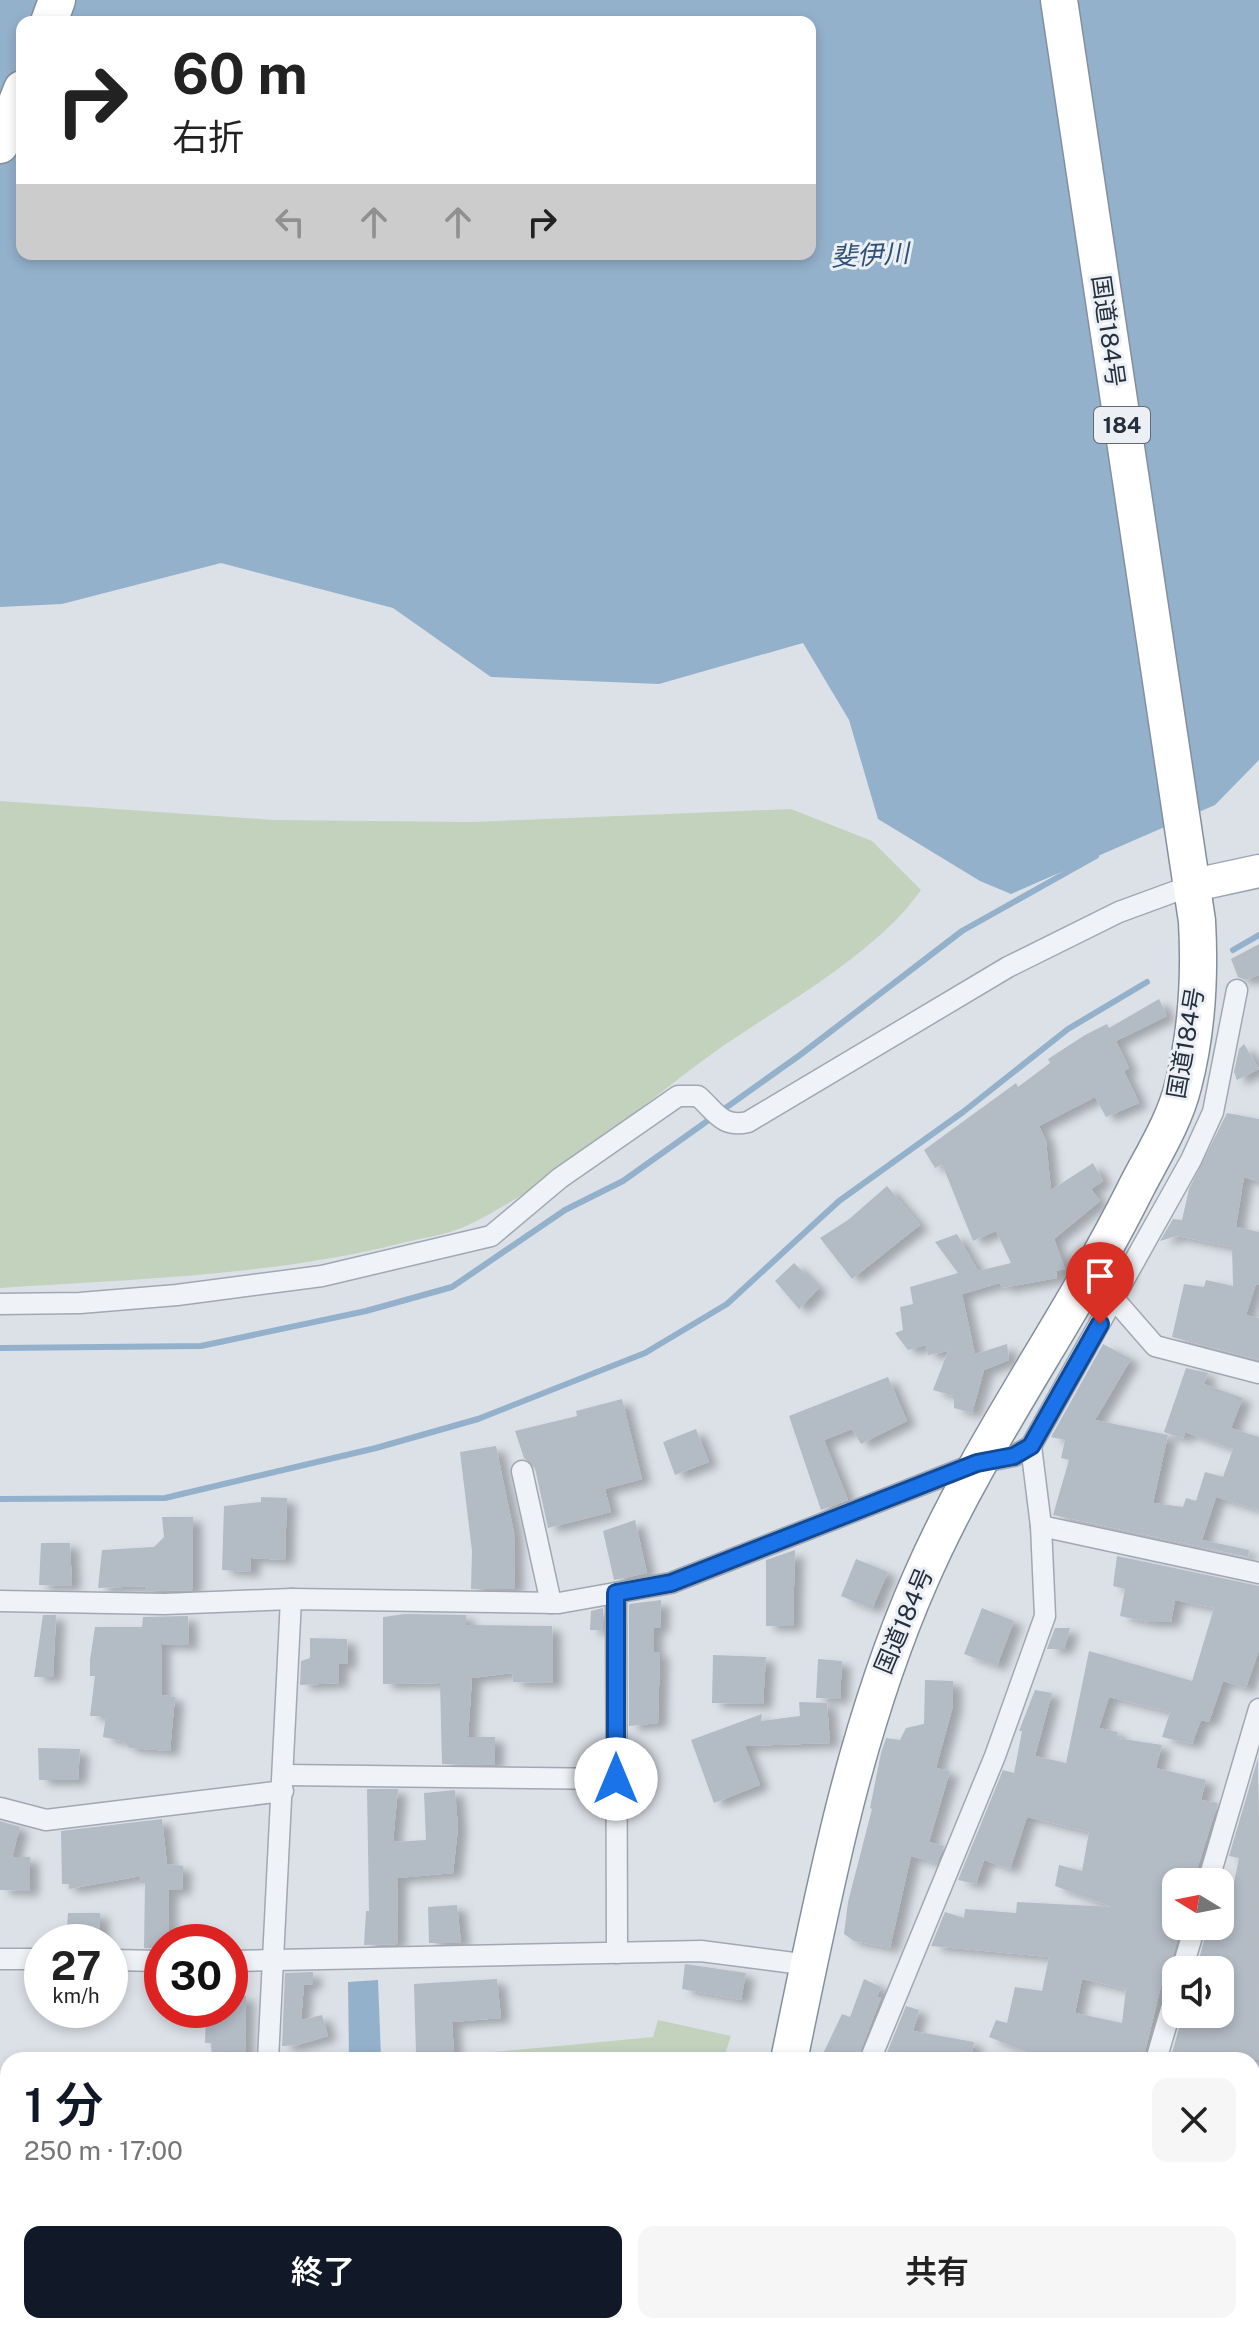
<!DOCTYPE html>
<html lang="ja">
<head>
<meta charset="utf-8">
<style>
	body { margin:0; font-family:"Public Sans","Noto Sans JP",sans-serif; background:#f6f6f6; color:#222; height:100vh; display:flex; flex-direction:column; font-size:30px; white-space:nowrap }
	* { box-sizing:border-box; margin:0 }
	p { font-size:26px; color:#767676 }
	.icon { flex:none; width:44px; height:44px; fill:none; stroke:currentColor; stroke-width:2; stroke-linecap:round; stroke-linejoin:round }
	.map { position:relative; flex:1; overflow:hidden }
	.side { position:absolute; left:0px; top:2052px; width:1260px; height:282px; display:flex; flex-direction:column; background:#fff; border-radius:24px 24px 0 0; box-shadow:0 4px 12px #0003 }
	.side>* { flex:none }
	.banner { position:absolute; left:16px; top:16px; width:800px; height:244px; border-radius:16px; box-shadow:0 4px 12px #0003; background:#fff; color:#222; overflow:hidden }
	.needle { width:52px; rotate:280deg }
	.buttons { position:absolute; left:1162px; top:1868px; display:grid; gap:16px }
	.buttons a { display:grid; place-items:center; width:72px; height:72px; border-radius:16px; background:#fff; box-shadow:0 4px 12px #0003; font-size:40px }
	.speed { position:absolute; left:24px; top:1924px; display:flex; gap:16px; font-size:40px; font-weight:700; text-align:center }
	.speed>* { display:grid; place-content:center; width:104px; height:104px; border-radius:50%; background:#fff; box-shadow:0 4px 12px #0003; line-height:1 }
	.speed small { font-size:20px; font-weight:400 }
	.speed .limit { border:12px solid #d22; background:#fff; color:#111 }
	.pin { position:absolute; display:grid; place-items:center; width:68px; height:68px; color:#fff; margin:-82px -34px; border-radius:50% 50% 50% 0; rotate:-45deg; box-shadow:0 0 8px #0007 }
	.pin .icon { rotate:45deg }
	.me { position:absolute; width:88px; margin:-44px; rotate:0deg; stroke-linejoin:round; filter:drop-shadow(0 0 6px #0008) }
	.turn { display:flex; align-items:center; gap:28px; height:168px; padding:0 24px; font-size:36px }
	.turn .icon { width:104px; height:104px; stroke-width:2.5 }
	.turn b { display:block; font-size:56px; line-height:68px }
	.lanes { display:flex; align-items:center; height:76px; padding:0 24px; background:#0003; justify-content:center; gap:40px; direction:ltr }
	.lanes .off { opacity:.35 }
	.round { display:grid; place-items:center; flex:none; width:84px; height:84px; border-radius:16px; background:#f6f6f6 }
	.headline { display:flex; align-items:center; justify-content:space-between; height:136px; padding:0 24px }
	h1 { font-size:48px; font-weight:600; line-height:60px; color:#111827 }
	.primary-button { display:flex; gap:16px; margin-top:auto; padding:16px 24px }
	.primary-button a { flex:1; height:92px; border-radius:16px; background:#111827; color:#fff; font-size:32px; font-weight:600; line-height:92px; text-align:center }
	.primary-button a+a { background:#f6f6f6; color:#222 }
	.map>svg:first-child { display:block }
	.green { fill:#c3d2bd }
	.water { fill:#94b1cb; fill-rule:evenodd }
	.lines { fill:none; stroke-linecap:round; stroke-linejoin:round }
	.stream { stroke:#94b1cb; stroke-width:6 }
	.building { fill:#b3bbc5; fill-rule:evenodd; filter:url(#shadow) }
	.street-casing { stroke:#a1a8b2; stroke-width:23 }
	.primary-casing { stroke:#9ba6b4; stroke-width:35 }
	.highway-casing { stroke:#838f9f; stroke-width:39 }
	.street { stroke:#eff2f6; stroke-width:20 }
	.primary { stroke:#fff; stroke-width:32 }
	.highway { stroke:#fff; stroke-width:36 }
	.route-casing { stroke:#114b97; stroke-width:20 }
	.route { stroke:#1a73e8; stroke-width:14 }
	.labels { text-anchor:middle; stroke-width:6; stroke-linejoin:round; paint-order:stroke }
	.shield { fill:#ecf0f5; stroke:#616a76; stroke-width:2 }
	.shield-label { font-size:22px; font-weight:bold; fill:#25303f }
	.street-label { font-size:24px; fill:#25303f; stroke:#ecf0f5 }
	.water-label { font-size:26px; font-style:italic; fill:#2d5176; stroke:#ecf0f5 }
</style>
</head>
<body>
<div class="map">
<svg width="1259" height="2333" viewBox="0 0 1259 2333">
	<defs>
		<filter id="shadow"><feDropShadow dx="9" dy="5" stdDeviation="4" flood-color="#0004"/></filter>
	</defs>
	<rect width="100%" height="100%" fill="#dce1e8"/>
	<g class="green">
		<path d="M0,801l274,19 197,2 320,-13 81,32 49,49c-43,62 -135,113 -198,156 -85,60 -162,134 -257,180 -19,9 -44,12 -64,17 -130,33 -269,36 -402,45z"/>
		<polygon points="658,2020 731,2036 723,2060 462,2060 462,2055 653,2037"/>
		<polygon points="434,2326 655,2326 654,2333 434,2333"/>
	</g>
	<g class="water">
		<path d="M0,0h1259v760l-44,45 -204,89 -31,-13 -102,-62 -29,-99 -46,-77 -144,41 -168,-7 -98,-69 -172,-45 -159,41 -62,3zM22,22h788v232h-788z"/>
		<polygon points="378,1980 381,2057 349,2059 348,1982"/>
	</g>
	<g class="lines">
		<g class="stream">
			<polyline points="1233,950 1259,935"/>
			<polyline points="0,1348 201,1346 366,1311 452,1287 565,1210 623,1181 800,1055 962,931 1096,856"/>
			<polyline points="0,1499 165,1498 376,1448 478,1419 645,1353 727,1304 839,1201 963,1112 1068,1029 1147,982"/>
			<polyline points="1252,2103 1259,2089"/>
			<polyline points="1252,2309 1259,2307"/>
			<polyline points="1129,2333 1133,2326"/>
			<polyline points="1152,2333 1183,2326"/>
		</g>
	</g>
	<g class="building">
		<polygon points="1259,944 1259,975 1246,980 1238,977 1231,959"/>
		<polygon points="1159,999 1167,1016 1116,1041 1129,1068 1124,1071 1139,1103 1106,1117 1095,1097 1039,1126 1046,1141 1051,1190 1093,1163 1103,1181 1091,1189 1100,1201 1054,1239 1065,1269 1056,1271 1057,1278 1002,1288 1000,1283 962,1294 975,1354 1007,1344 1009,1360 984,1370 972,1413 954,1408 954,1396 933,1390 948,1351 928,1355 926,1345 908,1350 895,1333 903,1330 900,1307 913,1304 910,1287 958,1273 935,1242 957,1234 978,1271 1011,1263 996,1231 973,1241 942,1164 935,1168 924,1150 1016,1083 1018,1087 1050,1063 1048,1059 1085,1035 1107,1024 1109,1028"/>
		<polygon points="1244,1044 1259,1069 1237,1080 1234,1072 1239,1049"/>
		<polygon points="1227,1113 1259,1119 1259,1182 1244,1177 1237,1220 1237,1227 1259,1232 1259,1285 1256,1284 1246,1315 1259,1318 1259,1360 1172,1337 1184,1284 1204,1287 1206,1280 1233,1286 1232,1247 1177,1236 1160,1241 1173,1219 1182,1220 1189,1189"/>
		<polygon points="887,1186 920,1225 852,1279 820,1238 848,1220"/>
		<polygon points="794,1263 819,1288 799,1309 775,1281"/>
		<polygon points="1103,1344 1131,1359 1095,1420 1168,1435 1153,1503 1183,1507 1186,1498 1196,1501 1205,1472 1223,1477 1233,1449 1185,1432 1183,1439 1164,1432 1186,1368 1208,1373 1204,1384 1243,1398 1231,1428 1259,1437 1259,1510 1216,1497 1202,1540 1249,1550 1248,1557 1053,1515 1069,1460 1061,1458 1065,1440 1051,1437"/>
		<polygon points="888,1377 907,1421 861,1444 852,1429 824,1440 848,1500 821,1510 789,1416"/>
		<polygon points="622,1399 642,1479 605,1489 611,1512 548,1528 535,1468 524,1458 515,1431 577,1416 576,1411"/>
		<polygon points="696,1429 709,1462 675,1475 663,1442"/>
		<polygon points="496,1446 514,1533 515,1589 471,1589 472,1551 460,1452"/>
		<polygon points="261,1497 287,1498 285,1560 251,1558 251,1572 222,1570 224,1506 261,1502"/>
		<polygon points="162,1517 193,1517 193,1590 146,1591 147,1586 98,1588 102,1550 154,1547 164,1537"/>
		<polygon points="635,1520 647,1573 614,1580 603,1531"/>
		<polygon points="41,1543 70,1543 72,1586 39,1585"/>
		<polygon points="795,1550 793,1626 766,1626 766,1560"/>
		<path d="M1117,1556l142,30v64l-13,38 -23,-7 -14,41 -8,-2 -9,24 -30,-7 8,-25 -61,-15 -10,31 19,4 -2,6 46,7 -6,23 50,12 -5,20 17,3 -25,79h-17v48l4,1 -11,39h-4l-22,90h-109l1,-5 -46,-18 7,-17 11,3 8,-36 27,4 7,-34 -118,-11 14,-34 19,6 1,-9 51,4 1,-11 95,5 -57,-21 4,-21 23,6 7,-39 -62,-15 -17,52 -26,-9 -8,24 -18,-4 45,-110 11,3 8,-42h-3l16,-41 17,3 -17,63 31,7 23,-112 103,30 22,-73 -39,-8 -4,22h-22l-29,-6 5,-27 -12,-3zM1082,1979l44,10 -4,34 -47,-10z"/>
		<polygon points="856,1559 888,1572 872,1609 841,1596"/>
		<polygon points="661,1600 660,1628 654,1628 654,1652 660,1652 658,1723 629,1726 629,1604"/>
		<polygon points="603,1608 603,1630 590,1630 591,1611"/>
		<polygon points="982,1608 1014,1621 997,1666 964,1654"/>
		<polygon points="405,1614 466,1615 466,1625 552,1626 553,1683 513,1682 512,1673 472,1678 468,1737 495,1737 495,1765 442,1764 440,1683 383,1684 383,1617"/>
		<polygon points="43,1615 56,1615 53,1677 34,1677"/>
		<polygon points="188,1616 189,1645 161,1644 162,1695 175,1697 170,1751 130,1748 122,1741 103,1737 106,1716 90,1716 95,1676 90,1676 90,1660 95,1627 142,1627 143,1617"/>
		<polygon points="1055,1628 1070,1628 1064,1649 1047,1649"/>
		<polygon points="310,1638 347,1639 348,1664 339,1664 339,1683 300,1685 301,1661 310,1658"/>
		<polygon points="713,1655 766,1657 763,1704 712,1703"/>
		<polygon points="818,1659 842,1661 840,1699 816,1698"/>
		<polygon points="925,1680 953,1681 953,1706 936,1768 950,1771 929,1842 944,1846 937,1863 911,1856 890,1948 854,1941 844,1934 848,1902 872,1809 870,1808 881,1753 886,1738 900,1740 906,1728 924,1724"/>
		<polygon points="799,1702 827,1703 830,1743 745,1746 760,1785 714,1803 691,1740 762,1714 761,1721 800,1716"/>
		<polygon points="38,1748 80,1749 78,1780 39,1780"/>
		<polygon points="1258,1758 1259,2060 1170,2060 1183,2014 1220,2014 1220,1970 1196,1970 1208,1926 1220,1926 1220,1889 1232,1892 1239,1858 1229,1856"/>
		<polygon points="367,1789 398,1789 393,1842 426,1840 424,1793 455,1790 458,1828 453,1873 398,1878 397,1944 364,1945 366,1911 369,1911"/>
		<polygon points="162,1819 167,1864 183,1866 182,1890 169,1890 168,1942 162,1942 162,1948 144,1948 145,1883 140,1883 141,1876 69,1889 69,1884 62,1884 61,1831"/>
		<polygon points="0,1821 20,1827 12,1857 30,1857 30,1891 0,1890"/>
		<polygon points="457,1905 461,1943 429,1943 428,1907"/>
		<polygon points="68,1913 100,1913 100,1942 66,1942"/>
		<polygon points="685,1964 746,1973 741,2000 682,1989"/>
		<polygon points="313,1972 313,1984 304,1985 301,2020 322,2015 328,2036 298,2045 282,2046 285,1973"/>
		<polygon points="497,1979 501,2018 452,2022 454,2053 416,2053 414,1984"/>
		<polygon points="864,1979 881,1987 877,1997 881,1998 857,2060 820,2060 842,2014 850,2017"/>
		<polygon points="230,1996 246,1996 245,2060 212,2060 211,2043 205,2043 206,2014 230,2010"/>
		<polygon points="906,2006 919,2010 913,2031 974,2042 971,2060 884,2060"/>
	</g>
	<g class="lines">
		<defs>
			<g id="street">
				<polyline points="1114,1299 1155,1346 1259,1373"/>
				<path d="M0,1304l80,-1 97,-8 145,-19 169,-40 69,-58 118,-82h20c18,16 24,32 50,26l260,-155 111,-55 71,-26"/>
				<polyline points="1031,1446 1191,1160 1213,1112 1237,990"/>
				<polyline points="522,1471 551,1603"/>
				<polyline points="1041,1526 1259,1573"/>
				<polyline points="616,1593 617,1953"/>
				<polyline points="0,1601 164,1604 291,1599 559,1603 671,1583 977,1463 1014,1456 1031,1446 1041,1526 1045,1616 995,1756 870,2060"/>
				<polyline points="284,1775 616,1779"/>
				<polyline points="0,1808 46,1820 283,1791"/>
				<polyline points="1208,1882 1259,1709"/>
				<polyline points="0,1959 42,1959"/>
				<polyline points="110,1960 162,1961"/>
				<polyline points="230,1961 701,1951 809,1965"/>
				<polyline points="1182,1970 1195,1926"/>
				<polyline points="268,2060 291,1599"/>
				<polyline points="1156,2060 1176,1992"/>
				<polyline points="0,2141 8,2141"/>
				<polyline points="1252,2141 1259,2142"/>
				<polyline points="0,2267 8,2266"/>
				<polyline points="154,2326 154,2333"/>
				<polyline points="274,2326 274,2333"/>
				<polyline points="1079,2333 1081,2326"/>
			</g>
			<polyline id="primary" points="1190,886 1259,871"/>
			<g id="highway">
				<polyline points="49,22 57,0"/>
				<polyline points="0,145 22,89"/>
				<path d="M789,2060c34,-163 64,-327 131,-480 59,-136 148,-256 214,-388 17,-34 40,-69 49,-106 14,-53 17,-110 14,-165l-138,-921"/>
				<polyline points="724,2333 726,2326"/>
			</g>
		</defs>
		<use href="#street" class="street-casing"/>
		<use href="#primary" class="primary-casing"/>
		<use href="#highway" class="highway-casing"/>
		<use href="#street" class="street"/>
		<use href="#primary" class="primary"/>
		<use href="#highway" class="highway"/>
	</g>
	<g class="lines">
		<defs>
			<polyline id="route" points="616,1779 616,1593 671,1583 977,1463 1014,1456 1031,1446 1100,1324"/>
		</defs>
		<use href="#route" class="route-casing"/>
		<use href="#route" class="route"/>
	</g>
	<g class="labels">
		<rect class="shield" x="1094" y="407" width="56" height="36" rx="6"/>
		<g class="shield-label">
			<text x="1122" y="433">184</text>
		</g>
		<g class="street-label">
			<text transform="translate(1108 331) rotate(82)" y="8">国道184号</text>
			<text transform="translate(1186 1043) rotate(-80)" y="8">国道184号</text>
			<text transform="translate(904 1621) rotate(-67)" y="8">国道184号</text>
		</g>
		<g class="water-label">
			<text transform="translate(870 255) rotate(-3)" y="9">斐伊川</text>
		</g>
	</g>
</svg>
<div class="buttons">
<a><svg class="needle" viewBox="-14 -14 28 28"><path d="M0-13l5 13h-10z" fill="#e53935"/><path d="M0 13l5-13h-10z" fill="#767676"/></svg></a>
<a><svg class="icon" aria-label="sound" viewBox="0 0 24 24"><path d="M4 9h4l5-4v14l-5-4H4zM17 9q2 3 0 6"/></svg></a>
</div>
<div class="speed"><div>27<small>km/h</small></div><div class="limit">30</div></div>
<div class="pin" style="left:1100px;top:1324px;background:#d93025"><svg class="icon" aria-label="arrive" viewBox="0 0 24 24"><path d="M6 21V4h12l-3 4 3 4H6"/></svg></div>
<svg class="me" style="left:616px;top:1779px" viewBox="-20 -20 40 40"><circle r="19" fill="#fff"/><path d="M0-13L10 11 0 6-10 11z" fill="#1a73e8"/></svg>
<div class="banner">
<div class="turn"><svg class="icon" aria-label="right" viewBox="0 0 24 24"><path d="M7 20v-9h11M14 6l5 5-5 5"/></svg><div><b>60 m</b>右折</div></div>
<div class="lanes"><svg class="icon off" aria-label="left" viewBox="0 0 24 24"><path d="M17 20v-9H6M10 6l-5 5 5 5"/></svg><svg class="icon off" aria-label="ahead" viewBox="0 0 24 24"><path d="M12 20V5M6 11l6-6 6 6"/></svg><svg class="icon off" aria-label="ahead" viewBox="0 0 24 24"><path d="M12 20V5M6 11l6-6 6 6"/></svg><svg class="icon" aria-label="right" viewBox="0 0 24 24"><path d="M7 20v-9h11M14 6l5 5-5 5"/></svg></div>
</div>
<section class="side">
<div class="headline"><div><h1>1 分</h1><p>250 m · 17:00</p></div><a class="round"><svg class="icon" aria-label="close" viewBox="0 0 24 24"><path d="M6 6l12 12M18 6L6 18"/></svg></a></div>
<div class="primary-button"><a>終了</a><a>共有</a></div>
</section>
</div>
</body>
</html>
